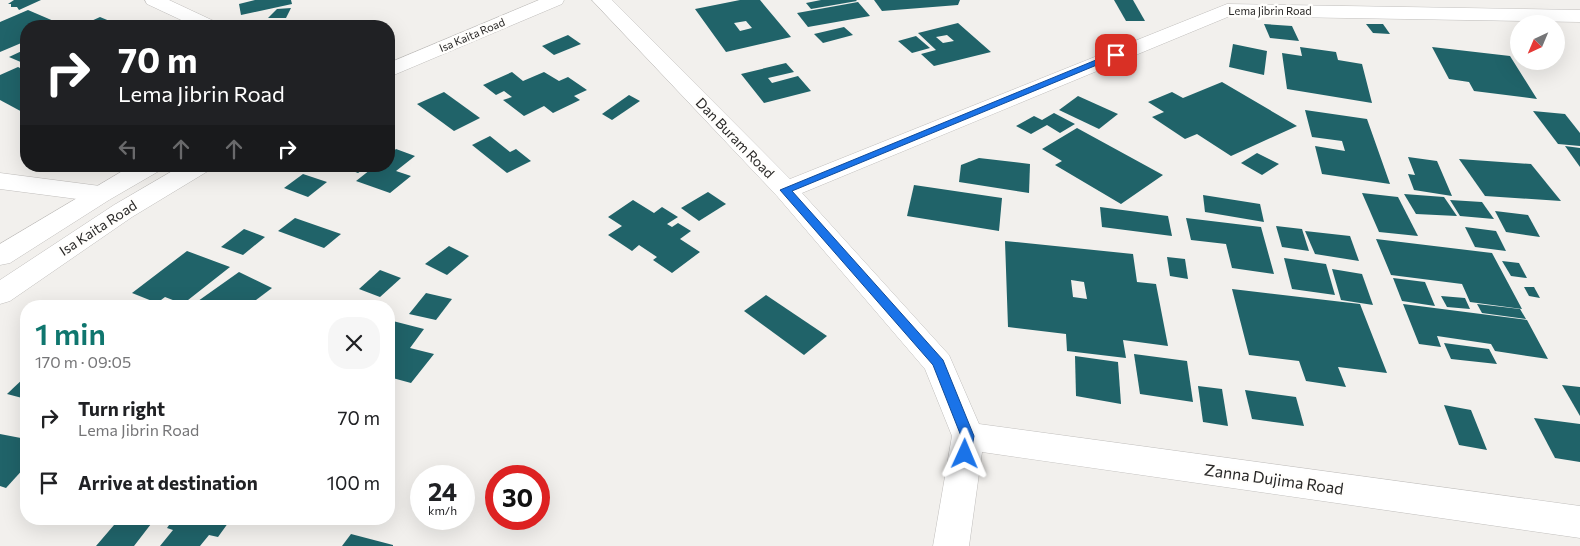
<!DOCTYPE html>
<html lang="en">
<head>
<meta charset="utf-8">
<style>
	body { margin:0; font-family:Commissioner,sans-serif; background:#f6f6f6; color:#202124; height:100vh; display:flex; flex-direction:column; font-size:19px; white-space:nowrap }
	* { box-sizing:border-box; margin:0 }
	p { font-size:16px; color:#757577 }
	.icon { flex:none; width:28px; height:28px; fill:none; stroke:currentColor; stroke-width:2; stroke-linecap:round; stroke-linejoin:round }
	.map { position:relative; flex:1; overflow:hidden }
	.side { position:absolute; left:20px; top:300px; width:375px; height:225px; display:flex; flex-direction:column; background:#fff; border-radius:20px; box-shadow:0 5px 20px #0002 }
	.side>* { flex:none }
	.top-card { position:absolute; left:20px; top:20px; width:375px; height:152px; border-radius:20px; box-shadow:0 5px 20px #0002; background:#202124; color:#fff; overflow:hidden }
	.needle { width:32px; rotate:224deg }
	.buttons { position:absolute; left:1510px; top:15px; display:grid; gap:10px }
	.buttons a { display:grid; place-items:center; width:55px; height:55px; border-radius:50%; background:#fff; box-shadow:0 5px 20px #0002; font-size:25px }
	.speed { position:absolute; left:410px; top:465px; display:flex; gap:10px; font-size:25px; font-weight:700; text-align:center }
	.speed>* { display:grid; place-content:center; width:65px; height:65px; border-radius:50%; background:#fff; box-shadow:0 5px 20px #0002; line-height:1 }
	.speed small { font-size:12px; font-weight:400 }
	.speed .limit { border:8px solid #d22; background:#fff; color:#111 }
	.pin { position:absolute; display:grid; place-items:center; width:42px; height:42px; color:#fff; margin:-21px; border-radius:10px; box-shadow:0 2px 8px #0006 }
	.me { position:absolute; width:55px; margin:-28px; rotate:1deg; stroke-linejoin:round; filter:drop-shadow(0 0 4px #0008) }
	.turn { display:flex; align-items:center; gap:18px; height:105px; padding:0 15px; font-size:22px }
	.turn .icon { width:65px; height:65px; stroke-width:2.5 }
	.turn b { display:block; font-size:35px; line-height:42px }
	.lanes { display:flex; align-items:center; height:48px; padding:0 15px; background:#0003; justify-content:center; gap:25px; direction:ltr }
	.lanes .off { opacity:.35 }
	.round { display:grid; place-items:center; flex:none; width:52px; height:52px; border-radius:20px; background:#f6f6f6 }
	.overview { display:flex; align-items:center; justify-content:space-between; height:85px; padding:0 15px }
	h1 { font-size:30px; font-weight:600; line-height:38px; color:#0f766e }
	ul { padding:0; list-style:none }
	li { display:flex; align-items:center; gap:15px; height:65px; padding:0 15px }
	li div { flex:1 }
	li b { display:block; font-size:19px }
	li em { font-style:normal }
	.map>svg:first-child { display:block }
	.building { fill:#206369; fill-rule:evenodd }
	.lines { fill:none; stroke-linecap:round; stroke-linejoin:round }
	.minor-casing { stroke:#c0bebc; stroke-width:1 }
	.major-casing { stroke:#c0bebc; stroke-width:1 }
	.minor { fill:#fff; fill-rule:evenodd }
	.major { fill:#fff; fill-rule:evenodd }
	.route { fill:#1a73e8; stroke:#114b97 }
	.labels { text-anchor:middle; stroke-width:5; stroke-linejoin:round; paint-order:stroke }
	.far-street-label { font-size:11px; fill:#292827; stroke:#fffefc }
	.street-label { font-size:14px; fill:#292827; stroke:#fffefc }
	.near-street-label { font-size:16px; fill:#292827; stroke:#fffefc }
</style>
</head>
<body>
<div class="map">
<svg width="1580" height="546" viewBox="0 0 1580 546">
	<rect width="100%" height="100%" fill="#f2f0ed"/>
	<g class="building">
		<polygon points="14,0 41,0 19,10 17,7 11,7 11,4 8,4"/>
		<polygon points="255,0 291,0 292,4 241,15 239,4"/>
		<path d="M740,0h20l31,37 -65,15 -31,-43zM746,21l6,7 -12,3 -6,-8z"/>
		<polygon points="821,0 856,0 857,1 811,9 806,3"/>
		<polygon points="874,0 960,0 958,5 882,11"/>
		<polygon points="1114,0 1133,0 1145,21 1126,21"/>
		<polygon points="858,2 870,16 808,27 797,13"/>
		<polygon points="291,8 286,18 268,18 277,9"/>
		<polygon points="28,10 63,25 26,26 26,41 0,52 0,22"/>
		<polygon points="100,17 112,22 101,26 89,22"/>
		<path d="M958,23l33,29 -57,14 -13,-12 15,-4 -18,-17zM947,35l7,6 -11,2 -7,-6z"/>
		<polygon points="1264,24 1292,26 1299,41 1270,38"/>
		<polygon points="1366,24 1383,24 1390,34 1373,33"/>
		<polygon points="844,27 853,35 823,43 814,34"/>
		<polygon points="568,35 581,44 554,55 542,46"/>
		<polygon points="916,36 930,48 912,53 898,41"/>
		<polygon points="1233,44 1267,51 1264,75 1229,67"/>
		<polygon points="1300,47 1336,52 1338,60 1362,64 1372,103 1287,89 1282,53 1302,56"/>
		<polygon points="1432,47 1510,56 1537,99 1474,91 1469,82 1449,79"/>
		<polygon points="26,49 26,61 23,63 9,57"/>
		<polygon points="786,63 794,72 768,78 772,83 798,76 811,91 764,103 741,74"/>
		<polygon points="18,67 26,71 26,114 0,100 0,75"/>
		<polygon points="512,72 523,81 544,72 559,81 568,77 587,90 574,96 580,100 553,113 544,106 524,116 503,100 512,97 504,91 496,95 483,85"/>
		<polygon points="1222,82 1297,126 1231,156 1197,134 1185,139 1152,117 1164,112 1148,102 1172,92 1183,98"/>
		<polygon points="444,92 480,118 454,131 417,104"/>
		<polygon points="629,95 640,101 612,120 602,114"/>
		<polygon points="1078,96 1118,114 1099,129 1059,110"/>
		<polygon points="1305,110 1367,119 1390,184 1322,174 1315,146 1345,151 1342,141 1312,137"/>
		<polygon points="1533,111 1565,114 1580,133 1580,146 1558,144"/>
		<polygon points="1054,113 1075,124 1060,133 1047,125 1031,134 1016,126 1034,116 1042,120"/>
		<polygon points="1077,128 1163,175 1121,204 1055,165 1062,161 1042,149"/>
		<polygon points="490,136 510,152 516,149 531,161 507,173 472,145"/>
		<polygon points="1565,146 1580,148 1580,167"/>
		<polygon points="396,149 415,156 396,171 411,176 390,193 356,181 375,166 389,166 389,155"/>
		<polygon points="1257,153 1279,164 1262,175 1241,163"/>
		<polygon points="1408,157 1437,161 1452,196 1414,190 1408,174 1415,175"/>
		<polygon points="979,158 1030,164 1029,193 959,182 961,165"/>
		<polygon points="1459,159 1531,164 1561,201 1485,196"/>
		<polygon points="340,166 368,166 358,173"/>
		<polygon points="303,174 327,182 308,197 284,188"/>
		<polygon points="914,185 1002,198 999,231 907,216"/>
		<polygon points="708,192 726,204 699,221 681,208"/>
		<polygon points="1362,193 1398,197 1418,236 1379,232"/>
		<polygon points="1404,194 1444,197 1457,216 1416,214"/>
		<polygon points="1203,195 1260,204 1264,222 1205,212"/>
		<polygon points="633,200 654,213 662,207 678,217 667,224 672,227 678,223 691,231 680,239 700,252 672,273 653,260 657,257 639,245 632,251 608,235 622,226 608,217"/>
		<polygon points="1450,200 1482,202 1494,219 1460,216"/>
		<polygon points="1100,207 1168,216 1172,236 1102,227"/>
		<polygon points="1495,211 1528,215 1540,237 1506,232"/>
		<polygon points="295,218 341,234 324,248 278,231"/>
		<polygon points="1186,218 1261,227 1274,274 1232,268 1226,244 1191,240"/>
		<polygon points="1276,226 1302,229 1309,251 1282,247"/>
		<polygon points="1465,227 1496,231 1506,251 1475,247"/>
		<polygon points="244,229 265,237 243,255 221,247"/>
		<polygon points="1305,231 1350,236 1359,261 1315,254"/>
		<polygon points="1376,239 1492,253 1522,309 1470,302 1462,284 1391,275"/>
		<path d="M1005,241l128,13 4,28 19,2 12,62 -45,-6 3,18 -59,-7 -1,-17 -58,-7zM1071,280l13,2 3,17 -14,-2z"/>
		<polygon points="449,246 469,256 447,275 425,264"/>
		<polygon points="187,251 230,267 183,304 165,297 157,303 132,293"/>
		<polygon points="1167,257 1185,259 1188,279 1170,276"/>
		<polygon points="1284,258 1326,264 1335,295 1292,289"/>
		<polygon points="1502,261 1519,263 1527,278 1511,276"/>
		<polygon points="1332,269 1362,274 1373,305 1341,300"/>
		<polygon points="380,270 401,278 380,297 359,289"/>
		<polygon points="239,272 272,288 248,306 191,306"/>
		<polygon points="1393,278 1425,282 1435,306 1402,301"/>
		<polygon points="1524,287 1534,287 1540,298 1529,296"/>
		<polygon points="1232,289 1360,304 1387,373 1338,367 1346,387 1306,381 1299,361 1249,355"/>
		<polygon points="426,293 452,299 436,320 409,314"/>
		<polygon points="766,295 827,336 804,355 744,311"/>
		<polygon points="1441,296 1465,298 1470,309 1447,307"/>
		<polygon points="1403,304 1527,320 1548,359 1495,351 1491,344 1437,336 1441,347 1419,344"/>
		<polygon points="1477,304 1520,309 1526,319 1482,313"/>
		<polygon points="389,320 424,329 410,348 434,354 411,383 389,377"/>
		<polygon points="1444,343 1489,349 1497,364 1451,359"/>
		<polygon points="1134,354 1187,361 1193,402 1140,394"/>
		<polygon points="1075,356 1118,362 1121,404 1076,396"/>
		<polygon points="26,376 26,399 7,394"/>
		<polygon points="1562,385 1580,387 1580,416"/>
		<polygon points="1198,386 1222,389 1228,426 1203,422"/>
		<polygon points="1245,390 1296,397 1304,426 1252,419"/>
		<polygon points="1444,405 1471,410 1487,450 1459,445"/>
		<polygon points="1534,418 1580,424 1580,462 1555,458"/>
		<polygon points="0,434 26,439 26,466 6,488 0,486"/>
		<polygon points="104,519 160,519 155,525 151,524 134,546 96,546 114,525 102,522"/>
		<polygon points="173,519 231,519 218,537 209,535 200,546 160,546 173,530 167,528"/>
		<polygon points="351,534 393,545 393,546 342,546"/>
	</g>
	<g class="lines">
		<defs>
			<g id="minor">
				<polygon points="145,0 169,0 216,22 219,26 194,26 147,4"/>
				<polygon points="592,0 612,0 790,179 1227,4 1580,10 1580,22 1230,16 802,193 949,355 979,424 1580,506 1580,538 982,452 969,546 933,546 952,436 925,369 777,196"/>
				<polygon points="0,173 100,186 109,188 113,194 109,200 100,202 0,189"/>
			</g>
			<g id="major">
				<polygon points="539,0 564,0 562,4 389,77 389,63"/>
				<polygon points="131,166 162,166 159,171 109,200 10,263 0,265 0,244"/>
				<polygon points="181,166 211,166 208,171 132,217 10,301 0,304 0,280 114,205"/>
			</g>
		</defs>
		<use href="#minor" class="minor-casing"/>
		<use href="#major" class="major-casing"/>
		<use href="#minor" class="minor"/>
		<use href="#major" class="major"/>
	</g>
	<polygon class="route" points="1113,53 1121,55 792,191 943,360 974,436 970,459 960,459 958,454 961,436 933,365 780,190"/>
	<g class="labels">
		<g class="far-street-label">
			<text x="1270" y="15">Lema Jibrin Road</text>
			<text transform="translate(472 35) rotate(-23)" y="4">Isa Kaita Road</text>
		</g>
		<g class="street-label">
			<text transform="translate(735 138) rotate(46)" y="5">Dan Buram Road</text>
			<text transform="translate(98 228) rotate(-33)" y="5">Isa Kaita Road</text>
		</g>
		<g class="near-street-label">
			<text transform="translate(1274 479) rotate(8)" y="6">Zanna Dujima Road</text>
		</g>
	</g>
</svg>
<div class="buttons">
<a><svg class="needle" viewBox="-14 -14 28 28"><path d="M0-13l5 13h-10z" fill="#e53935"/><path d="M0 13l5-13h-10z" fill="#757577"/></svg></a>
</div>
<div class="speed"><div>24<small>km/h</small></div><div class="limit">30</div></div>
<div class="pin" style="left:1116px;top:55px;background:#d93025"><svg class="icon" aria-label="arrive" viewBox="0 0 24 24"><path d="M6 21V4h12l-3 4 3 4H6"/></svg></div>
<svg class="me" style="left:965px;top:454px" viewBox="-20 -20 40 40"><path d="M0-17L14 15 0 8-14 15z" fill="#1a73e8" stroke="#fff" stroke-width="4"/></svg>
<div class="top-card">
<div class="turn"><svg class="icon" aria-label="right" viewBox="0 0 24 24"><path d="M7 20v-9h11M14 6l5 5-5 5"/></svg><div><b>70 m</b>Lema Jibrin Road</div></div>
<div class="lanes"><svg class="icon off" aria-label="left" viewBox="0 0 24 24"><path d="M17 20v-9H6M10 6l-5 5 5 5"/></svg><svg class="icon off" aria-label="ahead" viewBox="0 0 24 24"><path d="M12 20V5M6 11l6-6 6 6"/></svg><svg class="icon off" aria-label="ahead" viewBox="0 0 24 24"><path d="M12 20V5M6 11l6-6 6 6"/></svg><svg class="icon" aria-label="right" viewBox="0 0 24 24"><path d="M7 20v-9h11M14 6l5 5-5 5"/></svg></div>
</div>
<section class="side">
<div class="overview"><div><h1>1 min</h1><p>170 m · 09:05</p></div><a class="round"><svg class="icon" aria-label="close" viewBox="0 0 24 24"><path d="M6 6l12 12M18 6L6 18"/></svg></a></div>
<ul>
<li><svg class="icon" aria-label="right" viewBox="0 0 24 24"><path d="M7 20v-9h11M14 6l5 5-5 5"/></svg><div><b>Turn right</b><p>Lema Jibrin Road</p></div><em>70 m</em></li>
<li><svg class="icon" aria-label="arrive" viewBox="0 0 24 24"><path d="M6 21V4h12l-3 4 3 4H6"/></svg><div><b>Arrive at destination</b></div><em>100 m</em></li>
</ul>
</section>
</div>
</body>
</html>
